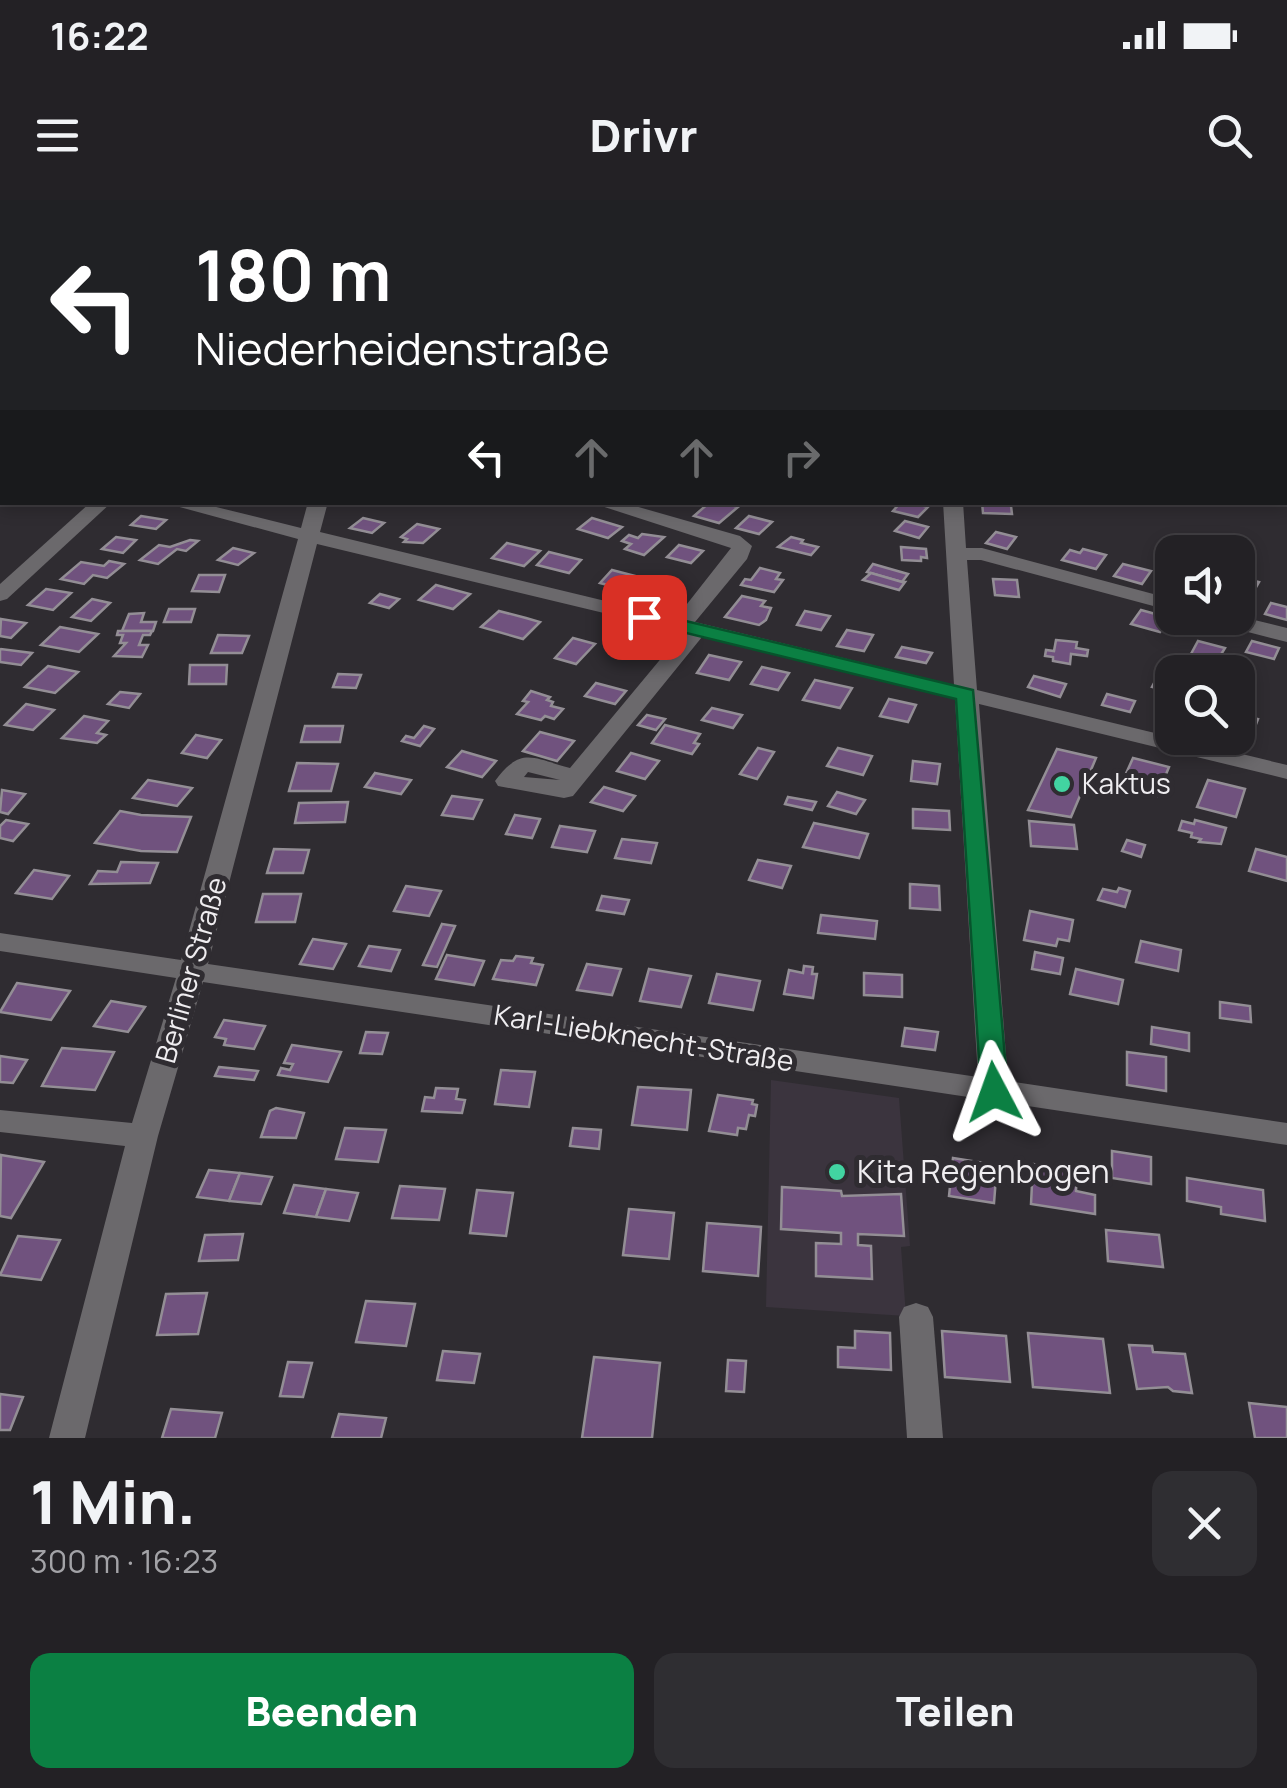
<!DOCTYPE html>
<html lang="de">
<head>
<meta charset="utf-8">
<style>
	body { margin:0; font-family:Manrope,sans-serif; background:#2f2e32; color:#f1f3f6; height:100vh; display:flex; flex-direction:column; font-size:38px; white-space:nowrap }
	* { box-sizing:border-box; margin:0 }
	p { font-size:32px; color:#a3a3a7 }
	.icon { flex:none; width:55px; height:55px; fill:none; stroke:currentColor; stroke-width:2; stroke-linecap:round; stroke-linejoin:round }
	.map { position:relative; height:1238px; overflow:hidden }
	.details { display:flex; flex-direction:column; background:#232125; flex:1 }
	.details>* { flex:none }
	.guide { position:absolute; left:0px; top:0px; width:1288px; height:305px; box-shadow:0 5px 15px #0003,0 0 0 2px #403e42; background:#202124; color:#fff; overflow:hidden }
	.tools { position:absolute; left:1155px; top:335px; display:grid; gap:20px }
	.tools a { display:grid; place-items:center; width:100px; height:100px; border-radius:20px; background:#232125; box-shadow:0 5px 15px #0003,0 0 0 2px #403e42; font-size:50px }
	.pin { position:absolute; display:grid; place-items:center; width:85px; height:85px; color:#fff; margin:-42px; border-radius:20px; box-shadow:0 5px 15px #0006 }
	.me { position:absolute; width:110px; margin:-55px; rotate:356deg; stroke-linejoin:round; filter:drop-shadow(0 0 8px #0008) }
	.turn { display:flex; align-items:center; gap:35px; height:210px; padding:0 30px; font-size:45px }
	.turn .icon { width:130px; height:130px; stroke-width:2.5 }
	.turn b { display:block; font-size:70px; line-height:85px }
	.lanes { display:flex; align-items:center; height:95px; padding:0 30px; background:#0003; justify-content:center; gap:50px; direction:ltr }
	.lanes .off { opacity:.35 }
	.round { display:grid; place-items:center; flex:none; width:105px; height:105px; border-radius:20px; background:#2f2e32 }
	.summary { display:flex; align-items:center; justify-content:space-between; height:170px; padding:0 30px }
	h1 { font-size:60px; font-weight:800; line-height:75px }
	.button { display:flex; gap:20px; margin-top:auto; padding:20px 30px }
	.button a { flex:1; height:115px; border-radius:20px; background:#0b8043; color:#fff; font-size:40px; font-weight:800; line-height:115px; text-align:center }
	.button a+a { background:#2f2e32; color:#f1f3f6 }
	.status { display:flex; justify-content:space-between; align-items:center; height:70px; padding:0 50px; background:#232125; direction:ltr }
	.status svg { height:28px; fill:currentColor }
	header { display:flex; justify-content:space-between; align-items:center; height:130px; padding:0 30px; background:#232125; font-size:45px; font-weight:800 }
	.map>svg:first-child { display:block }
	.built { fill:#3b343e }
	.green { fill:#4c3a53 }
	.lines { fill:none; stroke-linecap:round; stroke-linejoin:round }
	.stream { stroke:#260a31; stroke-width:4 }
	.building { fill:#70527e; stroke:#938e95; stroke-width:2.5 }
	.minor { fill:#6b696c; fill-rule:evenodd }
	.route { fill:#0b8043; stroke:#07532c; stroke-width:2.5 }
	.poi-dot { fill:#42d4a1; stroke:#2f2c31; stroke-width:4 }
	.labels { text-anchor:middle; stroke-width:10; stroke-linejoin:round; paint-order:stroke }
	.poi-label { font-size:28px; fill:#efedf0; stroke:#2f2c31; text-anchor:start }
	.street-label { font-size:28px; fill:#efedf0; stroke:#2f2c31 }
	.near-poi-label { font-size:32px; fill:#efedf0; stroke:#2f2c31; text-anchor:start }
</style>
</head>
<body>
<div class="status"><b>16:22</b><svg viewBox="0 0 49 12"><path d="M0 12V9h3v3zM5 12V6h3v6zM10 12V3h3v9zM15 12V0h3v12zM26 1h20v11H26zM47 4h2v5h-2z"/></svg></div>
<header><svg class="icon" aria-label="menu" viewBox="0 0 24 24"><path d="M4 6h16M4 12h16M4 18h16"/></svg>Drivr<svg class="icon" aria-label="search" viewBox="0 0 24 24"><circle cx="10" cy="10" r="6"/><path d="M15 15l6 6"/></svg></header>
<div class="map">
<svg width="1287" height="1238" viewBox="0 0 1287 1238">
	<rect width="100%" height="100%" fill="#2f2c31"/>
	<polygon class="built" points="771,880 899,898 910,1046 901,1047 906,1116 766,1107"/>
	<polygon class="green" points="437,0 1287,0 1287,258 1285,2"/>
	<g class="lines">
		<polyline class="stream" points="1265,0 1269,2"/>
	</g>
	<g class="building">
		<polygon points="710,302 720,302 738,307 719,323 694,316"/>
		<polygon points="901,302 908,302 928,307 918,317 893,311"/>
		<polygon points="982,302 1004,302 1011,306 1012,314 983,313"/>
		<polygon points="141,316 166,320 156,329 131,325"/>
		<polygon points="749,316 772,322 759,334 736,328"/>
		<polygon points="363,318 384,323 372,333 350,328"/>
		<polygon points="592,318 622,327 608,338 578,329"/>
		<polygon points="905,321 928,327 919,338 895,331"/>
		<polygon points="417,324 439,329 423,343 404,342 407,339 401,337"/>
		<polygon points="996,332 1016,337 1007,349 986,343"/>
		<polygon points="642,334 664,337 644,355 625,349 631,344 622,341 629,335 638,338"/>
		<polygon points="116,337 136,340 123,353 102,349"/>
		<polygon points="791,337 803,340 801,343 818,347 811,355 778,347"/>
		<polygon points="190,340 198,341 186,351 177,349 158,364 140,360 159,345 170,347"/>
		<polygon points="507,343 540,351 524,366 492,358"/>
		<polygon points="679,345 703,351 691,363 667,357"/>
		<polygon points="901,347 926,349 927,358 921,357 921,361 902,360"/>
		<polygon points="233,348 254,353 238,365 218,360"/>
		<polygon points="1083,349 1106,355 1096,369 1062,360 1070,350 1080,353"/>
		<polygon points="549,352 581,360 569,373 537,365"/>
		<polygon points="109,361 124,364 107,378 93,375 84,384 61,379 81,362 104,366"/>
		<polygon points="873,364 908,374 902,382 867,372"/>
		<polygon points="1123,364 1151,371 1142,384 1114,376"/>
		<polygon points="760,368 780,373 776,379 783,380 774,392 741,385 745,379 751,380"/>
		<polygon points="612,370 635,376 623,389 600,383"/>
		<polygon points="871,373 902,382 905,382 899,390 863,380"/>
		<polygon points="199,375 225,375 219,392 192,391"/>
		<polygon points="1238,377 1259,382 1251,396 1238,392"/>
		<polygon points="993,379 1017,380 1019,397 995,395"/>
		<polygon points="436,385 470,394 453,409 419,400"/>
		<polygon points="658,385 683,390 673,402 648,396"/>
		<polygon points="46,389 71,393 53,410 28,405"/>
		<polygon points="380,394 399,399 389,408 370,403"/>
		<polygon points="742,396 765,401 761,406 771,408 766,420 759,425 725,417"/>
		<polygon points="92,399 110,403 91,421 72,417"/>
		<polygon points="1271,403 1287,407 1287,420 1265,414"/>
		<polygon points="169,409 195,409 191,422 164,422"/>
		<polygon points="1141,410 1170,418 1160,432 1131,424"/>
		<polygon points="499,411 526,418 540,422 523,439 481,427"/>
		<polygon points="805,411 830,416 821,430 797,425"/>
		<polygon points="144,413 141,422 156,422 153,431 122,431 129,414"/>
		<polygon points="1,419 26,423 11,438 0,436"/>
		<polygon points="60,427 98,434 79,452 41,445"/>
		<polygon points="847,430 873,435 864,451 837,446"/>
		<polygon points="118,431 152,431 150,435 143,435 139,445 148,445 142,457 114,456 126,443 120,443 123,435 117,435"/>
		<polygon points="218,435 249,436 242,453 211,453"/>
		<polygon points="641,437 667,443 656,457 629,450"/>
		<polygon points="573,438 595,444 576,464 555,458"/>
		<polygon points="1056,440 1077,442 1076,448 1088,450 1087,456 1071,454 1070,464 1053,461 1053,457 1045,456 1046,450 1054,451"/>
		<polygon points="1198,441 1225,448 1217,461 1191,454"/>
		<polygon points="1252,441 1279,448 1274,459 1246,452"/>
		<polygon points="902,447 932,453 926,463 896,457"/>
		<polygon points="0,450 1,449 32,453 21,465 0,462"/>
		<polygon points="709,455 741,462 729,480 697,473"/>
		<polygon points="190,465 227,465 226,484 189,484"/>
		<polygon points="48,466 78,472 55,493 25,487"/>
		<polygon points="1163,466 1188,472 1172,472 1172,492 1152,487"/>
		<polygon points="762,467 789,473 778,490 751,484"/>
		<polygon points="338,474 361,475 356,488 333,487"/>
		<polygon points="1034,476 1066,484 1060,497 1028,487"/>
		<polygon points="815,480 852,488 840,508 803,500"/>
		<polygon points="596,483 626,491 615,504 585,496"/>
		<polygon points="531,491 550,497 547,500 553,502 551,506 563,509 554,519 545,516 541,520 517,514 528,502 523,501"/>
		<polygon points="120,492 140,494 129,508 108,504"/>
		<polygon points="1107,494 1135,501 1130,512 1102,505"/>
		<polygon points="889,499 916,505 908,522 880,516"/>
		<polygon points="26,504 54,510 33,530 5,525"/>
		<polygon points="1165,505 1172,507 1172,529 1157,525"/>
		<polygon points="712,508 742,515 733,528 702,520"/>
		<polygon points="1238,514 1258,519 1251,537 1238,534"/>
		<polygon points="647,515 665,519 656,530 638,525"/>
		<polygon points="84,516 108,521 97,533 106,535 97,543 62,538"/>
		<polygon points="665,525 700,534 694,543 699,544 692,554 652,543"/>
		<polygon points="305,526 343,526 340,542 301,542"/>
		<polygon points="424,526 434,529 420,546 402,541 406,536 414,538"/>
		<polygon points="540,532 574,541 557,561 523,551"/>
		<polygon points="196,535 221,540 207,558 182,553"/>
		<polygon points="758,548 774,552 757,579 740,574"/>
		<polygon points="838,548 872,556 863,575 827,566"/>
		<polygon points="1057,549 1096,558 1071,617 1028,610"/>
		<polygon points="462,551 496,561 482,577 447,567"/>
		<polygon points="631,553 659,561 645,579 617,571"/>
		<polygon points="1133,558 1169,567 1157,596 1120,587"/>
		<polygon points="913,561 940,564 937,584 911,581"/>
		<polygon points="297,563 338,564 331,591 289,591"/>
		<polygon points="375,573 411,580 401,594 365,587"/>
		<polygon points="148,580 192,588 177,606 133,598"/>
		<polygon points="1208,580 1245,589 1236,617 1197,607"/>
		<polygon points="604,587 635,596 623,611 591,602"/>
		<polygon points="2,590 25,594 8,614 0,612"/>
		<polygon points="837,592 865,600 856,614 828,606"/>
		<polygon points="452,596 482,600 473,619 442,615"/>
		<polygon points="788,597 816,602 812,610 785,604"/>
		<polygon points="348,602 345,622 295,623 299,603"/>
		<polygon points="913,609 949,611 950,630 913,628"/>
		<polygon points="120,611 141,615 191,617 177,652 141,651 95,643"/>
		<polygon points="515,615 540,619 532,638 506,634"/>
		<polygon points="6,620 28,624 13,641 0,638 0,626"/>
		<polygon points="1195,620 1226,628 1221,644 1199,642 1201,639 1191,637 1192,633 1179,630 1182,621 1194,624"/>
		<polygon points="1029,621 1074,625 1077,649 1031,646"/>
		<polygon points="814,623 868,634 859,658 803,647"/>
		<polygon points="560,626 595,631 587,652 552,647"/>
		<polygon points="622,639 657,643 651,663 615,658"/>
		<polygon points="1127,640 1145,645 1141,657 1122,651"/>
		<polygon points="274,649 309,650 303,673 267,673"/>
		<polygon points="1256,649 1287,657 1287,681 1249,671"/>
		<polygon points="758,660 791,666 782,688 749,680"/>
		<polygon points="121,662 158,663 150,683 90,684 98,671 117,672"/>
		<polygon points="34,670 69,676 52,699 16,693"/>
		<polygon points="910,684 939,686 940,710 910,708"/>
		<polygon points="406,686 441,691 429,716 394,711"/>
		<polygon points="1119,688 1130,691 1125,707 1098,700 1103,689 1117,692"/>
		<polygon points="263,694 301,694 295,722 256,722"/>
		<polygon points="602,696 629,700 624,714 597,710"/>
		<polygon points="1030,711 1073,720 1069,741 1058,739 1056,746 1024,740"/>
		<polygon points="821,715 877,721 875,739 818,733"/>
		<polygon points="442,724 455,726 437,767 423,765"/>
		<polygon points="313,739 346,744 333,769 300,764"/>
		<polygon points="1141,741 1181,750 1178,771 1136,762"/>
		<polygon points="369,746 400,750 391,771 359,766"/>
		<polygon points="1035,752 1063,758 1060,774 1032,769"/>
		<polygon points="447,755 484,761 474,785 436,779"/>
		<polygon points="516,756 533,758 531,763 543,765 536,785 493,779 501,760 513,761"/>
		<polygon points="587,764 621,769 612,795 577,790"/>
		<polygon points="804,766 813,767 812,774 817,774 813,798 784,794 789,770 803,773"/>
		<polygon points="649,769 691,776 681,807 640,801"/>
		<polygon points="1076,769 1123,780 1118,804 1070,794"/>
		<polygon points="864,773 902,775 902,797 864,795"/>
		<polygon points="717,774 760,781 753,810 709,803"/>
		<polygon points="17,783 70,791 51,820 0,812"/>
		<polygon points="111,801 145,807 128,832 94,826"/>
		<polygon points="1220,802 1250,806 1251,822 1220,818"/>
		<polygon points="224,820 265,826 254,849 224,845 226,839 215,837"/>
		<polygon points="1152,827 1189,833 1189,851 1151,844"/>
		<polygon points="905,828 938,832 935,850 902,846"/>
		<polygon points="366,832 388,833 382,854 360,853"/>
		<polygon points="292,845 341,852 328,882 278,875 281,868 290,870 293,864 284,863"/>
		<polygon points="62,848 114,852 95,890 42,886"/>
		<polygon points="1127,852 1166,857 1166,891 1127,885"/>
		<polygon points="0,856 27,860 13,883 0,882"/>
		<polygon points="219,867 258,871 254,880 215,876"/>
		<polygon points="501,870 535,872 529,907 495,904"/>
		<polygon points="638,887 691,890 687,930 632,925"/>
		<polygon points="436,888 458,889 456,899 465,900 462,913 422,911 425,897 434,898"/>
		<polygon points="718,895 753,900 752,904 757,905 755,916 749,915 746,929 738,928 737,935 709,931"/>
		<polygon points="276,908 304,913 296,938 261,937 270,911"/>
		<polygon points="345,928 386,930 378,962 336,959"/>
		<polygon points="573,928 601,930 599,949 570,946"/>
		<polygon points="1112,951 1151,957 1151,984 1112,978"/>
		<polygon points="1,955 44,962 11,1018 0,1016"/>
		<polygon points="953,958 997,965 994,1003 949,996"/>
		<polygon points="1033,964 1077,971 1076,991 1095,995 1095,1014 1031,1004"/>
		<polygon points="209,970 240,973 229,1001 197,997"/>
		<polygon points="240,973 272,977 261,1004 229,1001"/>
		<polygon points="1187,978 1263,990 1265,1021 1221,1014 1221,1007 1187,1001"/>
		<polygon points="294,985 326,989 316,1017 284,1013"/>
		<polygon points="400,986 445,989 439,1020 392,1018"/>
		<polygon points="782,987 841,991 842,996 901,994 904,1036 858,1034 858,1045 871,1046 872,1079 816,1076 816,1043 841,1044 841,1033 781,1029"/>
		<polygon points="326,989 358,993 349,1021 316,1017"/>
		<polygon points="477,990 513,993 506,1036 470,1033"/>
		<polygon points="629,1009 674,1013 669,1059 623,1055"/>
		<polygon points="707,1023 761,1027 758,1076 703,1071"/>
		<polygon points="1106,1030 1159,1035 1163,1067 1108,1061"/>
		<polygon points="243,1034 238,1060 199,1061 205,1035"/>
		<polygon points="18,1036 60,1040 41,1080 0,1075"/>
		<polygon points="207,1093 198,1134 157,1135 166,1094"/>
		<polygon points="366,1101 415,1104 406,1146 356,1142"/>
		<polygon points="855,1131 890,1133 891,1170 838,1167 838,1147 855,1148"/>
		<polygon points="942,1131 1006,1136 1010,1182 945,1177"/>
		<polygon points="1028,1133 1103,1139 1110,1193 1033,1187"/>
		<polygon points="1129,1145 1152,1146 1153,1152 1185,1154 1192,1193 1173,1191 1168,1187 1137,1189"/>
		<polygon points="443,1151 480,1154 474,1183 437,1180"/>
		<polygon points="594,1157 660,1163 652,1238 582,1238"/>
		<polygon points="728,1160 746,1161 744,1192 726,1191"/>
		<polygon points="288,1162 312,1163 303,1197 280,1196"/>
		<polygon points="0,1194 23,1197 10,1230 0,1230"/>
		<polygon points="1249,1203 1287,1207 1287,1238 1255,1238"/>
		<polygon points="171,1209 222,1213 215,1238 162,1238"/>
		<polygon points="339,1214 386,1218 381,1238 332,1238"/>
	</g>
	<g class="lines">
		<g class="minor">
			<polygon points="0,247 2,248 2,260 0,259"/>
			<polygon points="1285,265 1287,266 1287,278 1285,277"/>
			<polygon points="91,302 112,302 7,399 0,401 0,384"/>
			<path d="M161,302h35l105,26 7,-26h20l-8,30 356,86 55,-70 -142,-46h32l119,34 12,10 -5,13 -52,63 259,63 -11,-183h20l3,46h16l190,51v12l-191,-51h-14l10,130 310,75v14l-308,-75 29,377 279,42v22l-1084,-163 -45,154 -73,302h-36l76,-292 -125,-14v-22l132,13 44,-145 -176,-27v-18l181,27 117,-421zM317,344l366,88 -113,136c-38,-10 -49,-22 -75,13l3,5 66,12 9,-2 129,-159 253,62 23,378 -770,-113zM528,572l32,8 -36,-3z"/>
			<polygon points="1238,416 1287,428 1287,442 1213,423 1210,418"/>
			<polygon points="916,1103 928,1107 933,1117 943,1238 907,1238 899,1117 904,1107"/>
		</g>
	</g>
	<polygon class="route" points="644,411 973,490 1008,892 1004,899 985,899 981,892 956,499 637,421 634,417"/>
	<g class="poi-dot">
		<circle cx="1062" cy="584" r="10"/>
		<circle cx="837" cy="972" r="10"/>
	</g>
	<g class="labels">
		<g class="poi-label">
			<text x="1082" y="594">Kaktus</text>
		</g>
		<g class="street-label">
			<text transform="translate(191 770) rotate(-74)" y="10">Berliner Straße</text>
			<text transform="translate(644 838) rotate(9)" y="10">Karl-Liebknecht-Straße</text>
		</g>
		<g class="near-poi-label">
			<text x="857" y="983">Kita Regenbogen</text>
		</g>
	</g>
</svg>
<div class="tools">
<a><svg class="icon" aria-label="sound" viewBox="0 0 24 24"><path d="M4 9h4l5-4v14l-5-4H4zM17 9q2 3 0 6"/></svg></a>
<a><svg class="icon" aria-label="search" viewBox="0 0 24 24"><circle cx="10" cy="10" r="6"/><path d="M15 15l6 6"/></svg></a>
</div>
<div class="pin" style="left:644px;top:417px;background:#d93025"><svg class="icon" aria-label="arrive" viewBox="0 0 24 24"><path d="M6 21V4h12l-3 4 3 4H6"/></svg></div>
<svg class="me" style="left:994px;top:892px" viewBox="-20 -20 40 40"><path d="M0-17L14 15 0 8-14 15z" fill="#0b8043" stroke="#fff" stroke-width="4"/></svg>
<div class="guide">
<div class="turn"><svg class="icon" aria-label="left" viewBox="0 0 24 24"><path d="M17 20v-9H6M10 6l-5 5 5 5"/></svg><div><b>180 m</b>Niederheidenstraße</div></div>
<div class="lanes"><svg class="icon" aria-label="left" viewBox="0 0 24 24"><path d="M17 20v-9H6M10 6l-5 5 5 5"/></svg><svg class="icon off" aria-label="ahead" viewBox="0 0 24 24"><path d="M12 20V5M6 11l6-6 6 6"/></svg><svg class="icon off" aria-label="ahead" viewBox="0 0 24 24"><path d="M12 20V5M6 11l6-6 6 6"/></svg><svg class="icon off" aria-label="right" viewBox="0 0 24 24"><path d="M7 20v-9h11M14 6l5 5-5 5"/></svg></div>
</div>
</div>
<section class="details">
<div class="summary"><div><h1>1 Min.</h1><p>300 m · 16:23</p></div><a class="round"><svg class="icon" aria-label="close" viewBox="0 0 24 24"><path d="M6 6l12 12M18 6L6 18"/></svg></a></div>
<div class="button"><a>Beenden</a><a>Teilen</a></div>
</section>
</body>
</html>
